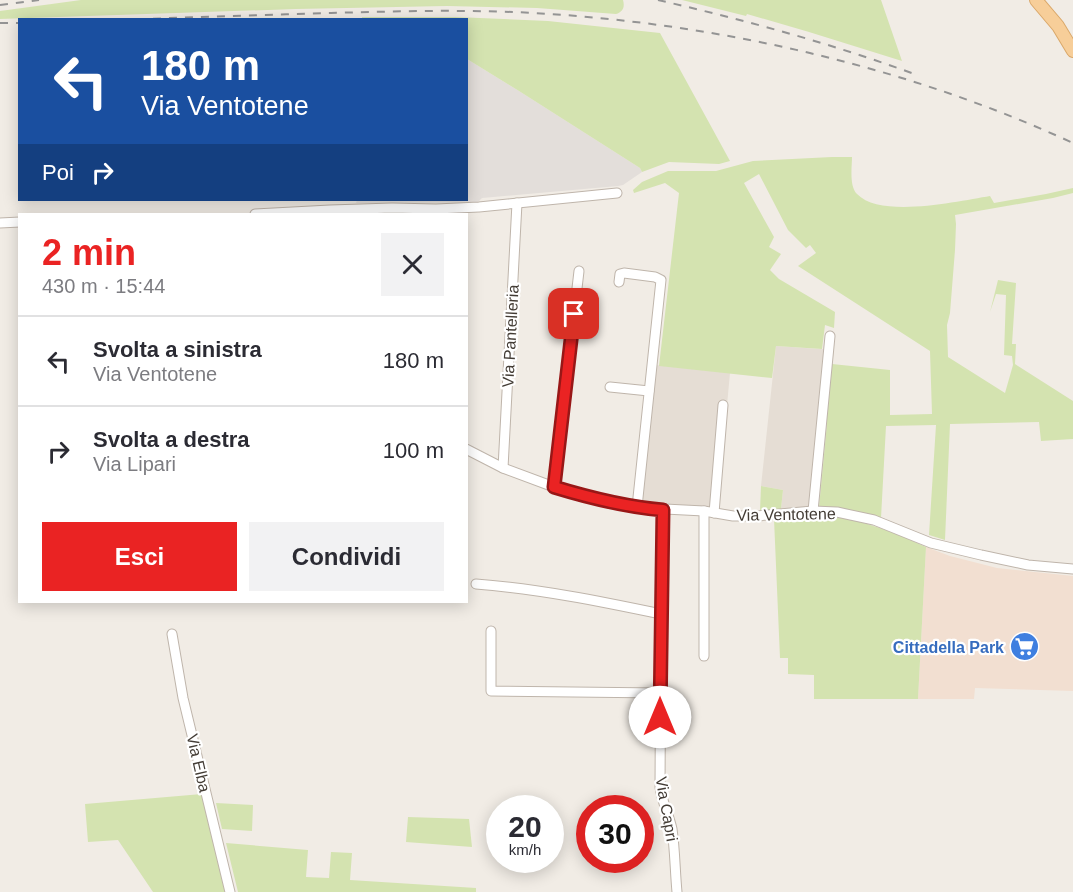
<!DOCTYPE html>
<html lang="it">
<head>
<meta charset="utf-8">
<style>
	body { margin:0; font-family:Helvetica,sans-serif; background:#f2f2f3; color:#2b2b33; height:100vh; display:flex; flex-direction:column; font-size:22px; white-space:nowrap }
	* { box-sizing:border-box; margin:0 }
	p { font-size:20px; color:#7c7c81 }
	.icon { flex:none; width:33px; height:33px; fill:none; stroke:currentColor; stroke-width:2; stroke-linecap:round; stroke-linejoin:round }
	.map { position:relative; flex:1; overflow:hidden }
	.details { position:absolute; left:18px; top:213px; width:450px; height:390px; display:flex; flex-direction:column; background:#fff; border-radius:0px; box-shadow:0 3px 15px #0003 }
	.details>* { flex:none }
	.banner { position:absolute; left:18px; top:18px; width:450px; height:183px; border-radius:0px; box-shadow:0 3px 15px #0003; background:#1a4fa0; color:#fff; overflow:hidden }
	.speed { position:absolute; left:486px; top:795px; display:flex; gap:12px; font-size:30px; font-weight:700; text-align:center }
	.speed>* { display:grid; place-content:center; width:78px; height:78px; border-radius:50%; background:#fff; box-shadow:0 3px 15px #0003; line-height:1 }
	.speed small { font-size:15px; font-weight:400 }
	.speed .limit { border:9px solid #d22; background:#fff; color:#111 }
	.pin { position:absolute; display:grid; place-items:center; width:51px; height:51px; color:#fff; margin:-26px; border-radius:12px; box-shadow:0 3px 9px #0006 }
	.me { position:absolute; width:66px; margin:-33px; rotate:0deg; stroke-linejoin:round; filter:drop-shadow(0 0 4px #0008) }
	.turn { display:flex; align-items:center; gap:21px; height:126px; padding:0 24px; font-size:27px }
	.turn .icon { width:78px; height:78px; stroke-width:2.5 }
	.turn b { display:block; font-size:42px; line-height:51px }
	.then { display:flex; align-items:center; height:57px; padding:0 24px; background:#0003; gap:12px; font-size:22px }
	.round { display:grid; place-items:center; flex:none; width:63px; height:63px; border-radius:0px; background:#f2f2f3 }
	.overview { display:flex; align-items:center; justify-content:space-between; height:102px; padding:0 24px }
	h1 { font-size:36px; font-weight:600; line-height:45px; color:#ea2323 }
	.primary-button { display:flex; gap:12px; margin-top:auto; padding:12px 24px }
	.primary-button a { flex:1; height:69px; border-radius:0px; background:#ea2323; color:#fff; font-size:24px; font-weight:600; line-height:69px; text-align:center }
	.primary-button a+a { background:#f2f2f3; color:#2b2b33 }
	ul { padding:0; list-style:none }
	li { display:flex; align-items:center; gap:18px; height:90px; padding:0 24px; border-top:2px solid #e1e1e2 }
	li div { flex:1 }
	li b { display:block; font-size:22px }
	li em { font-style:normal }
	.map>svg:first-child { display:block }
	.residential { fill:#e5ddd4 }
	.commercial { fill:#f2dfd1 }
	.industrial { fill:#e3deda }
	.green { fill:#d4e3b0 }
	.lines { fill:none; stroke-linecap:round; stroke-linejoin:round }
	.minor-casing { stroke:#bfb5ab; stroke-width:11 }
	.major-casing { stroke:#daa86a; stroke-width:14 }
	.minor { stroke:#fff; stroke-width:9 }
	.major { stroke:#f7ce99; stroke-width:12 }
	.rail { stroke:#949494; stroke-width:2; stroke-dasharray:8 8; stroke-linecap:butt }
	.route-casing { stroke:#981717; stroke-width:15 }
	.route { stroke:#ea2323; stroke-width:10 }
	.labels { text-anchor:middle; stroke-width:4.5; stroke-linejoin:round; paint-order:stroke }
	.street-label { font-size:16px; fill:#433c35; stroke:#fff }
	.shop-label { font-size:16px; font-weight:bold; fill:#366cbe; stroke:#fff; text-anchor:end }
</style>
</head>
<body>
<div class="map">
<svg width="1073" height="892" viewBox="0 0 1073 892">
	<rect width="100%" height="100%" fill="#f1ece5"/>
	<g class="residential">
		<polygon points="776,346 834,350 832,364 827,384 825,418 827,423 819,507 801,510 781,509 783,490 761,486"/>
		<polygon points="655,365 730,373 717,512 643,504 641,498 643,493"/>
	</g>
	<polygon class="commercial" points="926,547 950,556 997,568 1073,576 1073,691 975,688 974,699 918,699"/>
	<polygon class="industrial" points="467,59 519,91 640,168 642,172 623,185 618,186 482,198 478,202 356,203 357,200 466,200"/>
	<g class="green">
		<path d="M81,0h542c2,7 0,12 -7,14l-79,-6 -90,-2 -151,3 -296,10v-8z"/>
		<polygon points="682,0 881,0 902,61 809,32 747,14 746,16"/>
		<polygon points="362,17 455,17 548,21 660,33 730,161 719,164 669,162 642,172 640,168 519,91 467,59 466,20 362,20"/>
		<path d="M832,157h20c0,10 -3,29 5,37 24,25 102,7 133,2l4,7 52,-9 27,-6v5l-20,5 -98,17 1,9 -1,26 -5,63 -3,12 1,32 57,36 8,-28 -1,-9 -8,-1 2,-60 -10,-1 -6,18 8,-32 18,3 -4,61h4l-1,20 58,37v38l-32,2 -2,-19 -89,2 -5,116 -16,-5 7,-110 -50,1 -5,92 -34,-8 -28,-3 8,-84 -2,-5 2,-34 5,-20 58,6v45l42,-1 -2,-63 -132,-85 18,-13 -6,-8 -4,3 -18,-18 -29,-56 -15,9 30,54 -5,10 12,7 -11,16 9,9 56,33 -1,16 -9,-3 -3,24 -46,-3 -4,32 -113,-12 20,-173 -14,-10 -31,10 -1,-3 9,-8 26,-11h48l37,-10z"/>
		<polygon points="761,486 783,490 781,509 760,511"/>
		<path d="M818,516c39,1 73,15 108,31l-8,152h-104v-24l-26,-1v-16h-8l-6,-139z"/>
		<polygon points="202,794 226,892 153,892 118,840 88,842 85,804"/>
		<polygon points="216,803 253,805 252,831 222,829"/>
		<polygon points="408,817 469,819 472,847 406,842"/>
		<polygon points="226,843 308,850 306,877 329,878 331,852 352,853 350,880 476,888 476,892 238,892"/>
	</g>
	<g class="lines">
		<defs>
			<g id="minor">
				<polyline points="255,214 330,210 392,208 436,209 479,207 617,193"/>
				<polyline points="0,223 20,222"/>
				<polyline points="619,282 620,274 624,273 655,277 661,280 637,507"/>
				<polyline points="610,387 649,391"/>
				<polyline points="466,449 503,468 554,487 602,501 645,508 704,511 733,516 757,516 813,511 837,512 874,520 931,543 981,555 1028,565 1073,569"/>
				<polyline points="503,468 517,203"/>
				<polyline points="554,487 579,271"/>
				<path d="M664,510l-3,104 -1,173c2,15 9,28 12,42 3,21 3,42 5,63"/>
				<polyline points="704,511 704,656"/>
				<polyline points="813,511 830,336"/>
				<polyline points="714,513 723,405"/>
				<path d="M476,584c63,5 123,17 185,30"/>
				<polyline points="491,631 491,691 660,693"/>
				<polyline points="172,634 183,698 230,892"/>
			</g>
			<polyline id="major" points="1036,0 1058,26 1073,51"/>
		</defs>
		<use href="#minor" class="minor-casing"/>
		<use href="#major" class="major-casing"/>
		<use href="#minor" class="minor"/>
		<use href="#major" class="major"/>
		<g class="rail">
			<path d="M658,0c87,20 175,44 259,75"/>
			<polyline points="0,5 39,0"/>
			<path d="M121,20c70,-3 140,-5 210,-7 73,-2 146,-4 219,1 179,12 360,54 523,129"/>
			<polyline points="0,23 20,23"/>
		</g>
	</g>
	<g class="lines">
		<defs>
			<path id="route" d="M574,314l-20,173c36,11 72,20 109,23l-3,207"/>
		</defs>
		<use href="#route" class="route-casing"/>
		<use href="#route" class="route"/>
	</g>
	<defs>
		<symbol id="supermarket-disc" viewBox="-11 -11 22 22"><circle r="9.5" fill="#3f7fe0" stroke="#fff"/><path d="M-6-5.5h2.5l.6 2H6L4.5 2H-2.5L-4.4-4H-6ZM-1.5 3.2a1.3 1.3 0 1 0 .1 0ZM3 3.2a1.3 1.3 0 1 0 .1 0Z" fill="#fff"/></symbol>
	</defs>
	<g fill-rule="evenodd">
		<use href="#supermarket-disc" x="1008" y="630" width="33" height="33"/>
	</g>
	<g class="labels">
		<g class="street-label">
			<text transform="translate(510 336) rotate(-87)" y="6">Via Pantelleria</text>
			<text transform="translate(786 514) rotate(-1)" y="6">Via Ventotene</text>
			<text transform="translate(199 763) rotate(77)" y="6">Via Elba</text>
			<text transform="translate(667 809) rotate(80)" y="6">Via Capri</text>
		</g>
		<g class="shop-label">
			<text x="1004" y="653">Cittadella Park</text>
		</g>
	</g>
</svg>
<div class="speed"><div>20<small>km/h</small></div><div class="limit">30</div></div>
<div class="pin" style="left:574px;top:314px;background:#d93025"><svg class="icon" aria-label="arrive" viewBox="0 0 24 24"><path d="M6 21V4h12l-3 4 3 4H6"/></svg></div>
<svg class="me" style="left:660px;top:717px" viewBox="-20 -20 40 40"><circle r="19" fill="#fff"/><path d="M0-13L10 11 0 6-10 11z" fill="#ea2323"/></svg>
<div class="banner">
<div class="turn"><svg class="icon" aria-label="left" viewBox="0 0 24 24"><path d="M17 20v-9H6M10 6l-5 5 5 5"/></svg><div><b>180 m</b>Via Ventotene</div></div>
<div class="then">Poi<svg class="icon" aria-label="right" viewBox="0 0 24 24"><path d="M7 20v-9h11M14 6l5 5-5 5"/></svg></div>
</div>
<section class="details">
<div class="overview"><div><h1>2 min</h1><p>430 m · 15:44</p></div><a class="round"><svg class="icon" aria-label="close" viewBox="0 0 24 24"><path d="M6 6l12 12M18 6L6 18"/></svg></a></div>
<ul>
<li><svg class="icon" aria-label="left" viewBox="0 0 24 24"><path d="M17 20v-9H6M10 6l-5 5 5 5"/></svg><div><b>Svolta a sinistra</b><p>Via Ventotene</p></div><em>180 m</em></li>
<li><svg class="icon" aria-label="right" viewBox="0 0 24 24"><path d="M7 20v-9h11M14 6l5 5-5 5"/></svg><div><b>Svolta a destra</b><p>Via Lipari</p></div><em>100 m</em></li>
</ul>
<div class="primary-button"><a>Esci</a><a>Condividi</a></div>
</section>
</div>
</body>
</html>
